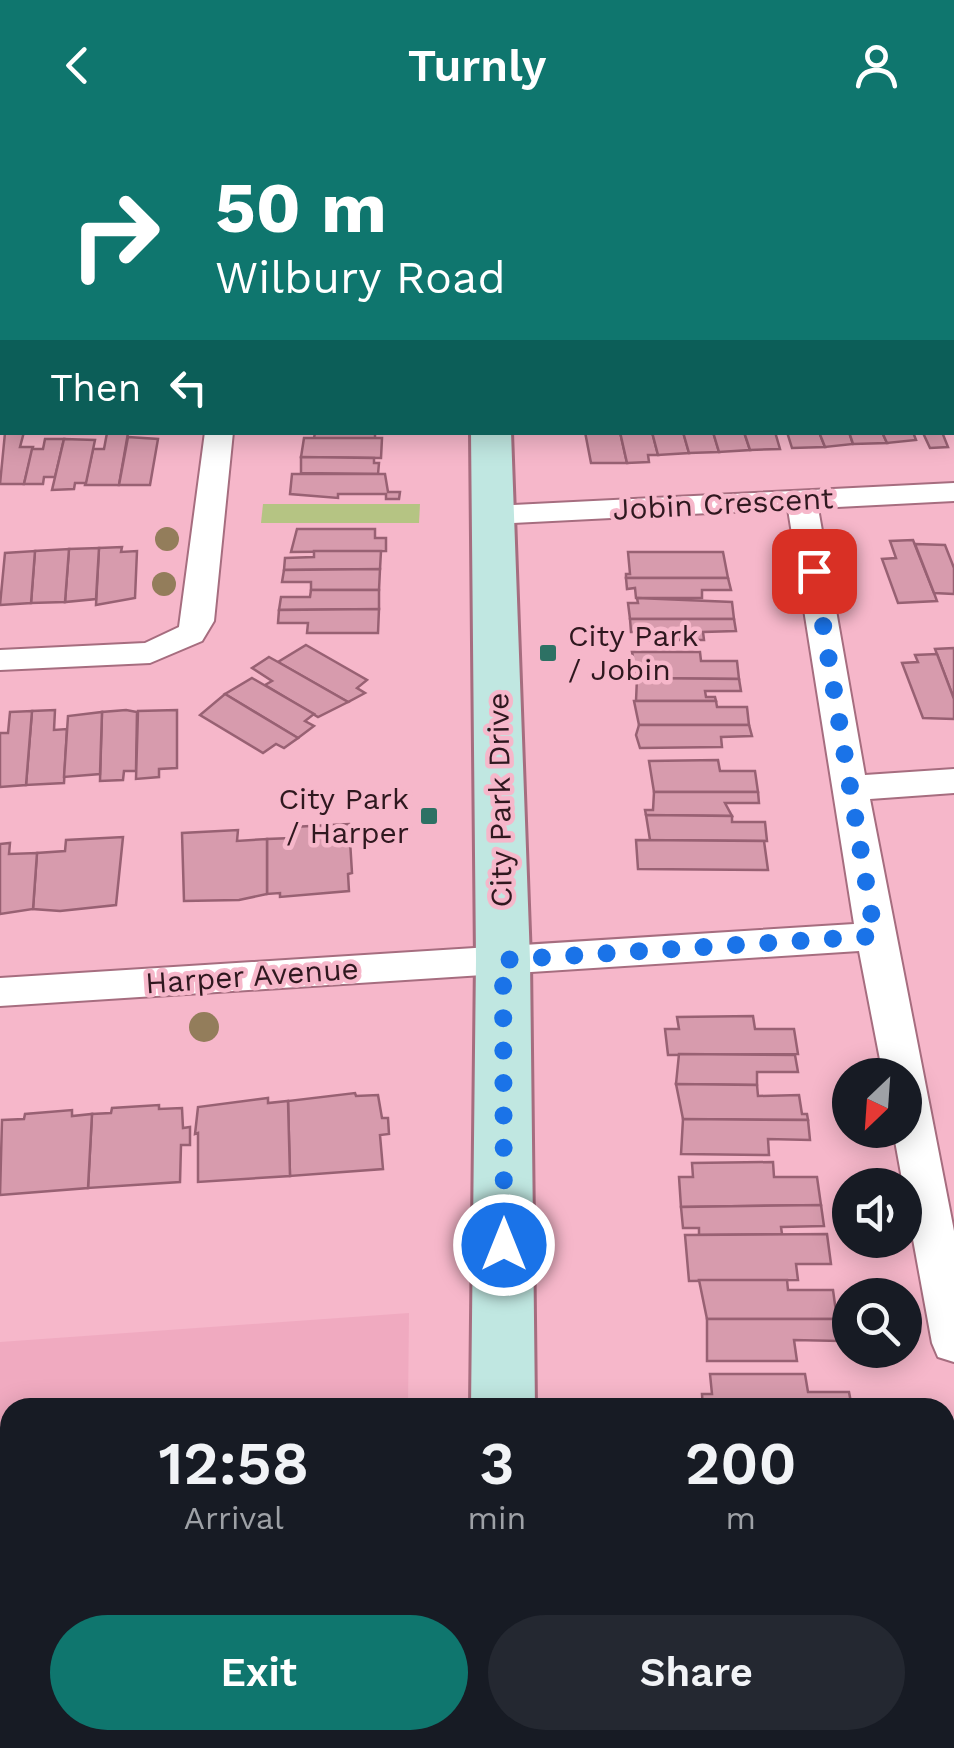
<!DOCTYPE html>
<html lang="en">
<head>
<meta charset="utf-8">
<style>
	body { margin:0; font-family:"Work Sans",sans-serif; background:#242831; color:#f1f3f6; height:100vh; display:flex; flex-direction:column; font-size:38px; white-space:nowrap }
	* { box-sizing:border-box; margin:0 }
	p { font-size:32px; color:#9ea1a6 }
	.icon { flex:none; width:55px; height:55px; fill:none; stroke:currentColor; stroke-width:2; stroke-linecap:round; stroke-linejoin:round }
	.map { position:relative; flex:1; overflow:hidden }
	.sheet { position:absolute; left:0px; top:1268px; width:955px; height:352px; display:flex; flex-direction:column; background:#171b24; border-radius:30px 30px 0 0; box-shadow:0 5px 25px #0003 }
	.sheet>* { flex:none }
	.top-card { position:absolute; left:0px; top:0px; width:955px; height:305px; box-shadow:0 5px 25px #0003; background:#0f766e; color:#fff; overflow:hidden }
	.needle { width:65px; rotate:205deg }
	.tools { position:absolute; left:832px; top:928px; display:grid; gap:20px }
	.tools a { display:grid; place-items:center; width:90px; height:90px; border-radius:50%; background:#171b24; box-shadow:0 5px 25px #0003; font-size:50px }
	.pin { position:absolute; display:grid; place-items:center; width:85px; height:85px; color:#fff; margin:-42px; border-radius:20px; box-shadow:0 5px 15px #0006 }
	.me { position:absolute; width:110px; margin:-55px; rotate:0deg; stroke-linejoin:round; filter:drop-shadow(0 0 8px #0008) }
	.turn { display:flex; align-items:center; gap:35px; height:210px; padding:0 50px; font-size:45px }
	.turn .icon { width:130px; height:130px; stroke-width:2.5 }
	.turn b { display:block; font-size:70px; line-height:85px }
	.then { display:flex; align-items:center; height:95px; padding:0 50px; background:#0003; gap:20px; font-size:38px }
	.eta { display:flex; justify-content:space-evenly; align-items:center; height:170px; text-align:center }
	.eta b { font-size:60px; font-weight:600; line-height:70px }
	.cta { display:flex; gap:20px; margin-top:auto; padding:20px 50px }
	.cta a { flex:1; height:115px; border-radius:60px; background:#0f766e; color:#fff; font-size:40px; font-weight:600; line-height:115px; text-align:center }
	.cta a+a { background:#242831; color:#f1f3f6 }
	header { display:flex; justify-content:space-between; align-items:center; height:130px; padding:0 50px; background:#0f766e; color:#fff; font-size:45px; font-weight:600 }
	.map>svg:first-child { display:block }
	.built { fill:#f0aac0 }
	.green { fill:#b5c483 }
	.building { fill:#d79bad; stroke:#986173; stroke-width:2.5 }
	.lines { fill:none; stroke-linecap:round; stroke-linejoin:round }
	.lane-casing { stroke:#a66d7f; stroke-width:5 }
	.street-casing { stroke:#a66d7f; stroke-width:4 }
	.secondary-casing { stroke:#a66d7f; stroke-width:6 }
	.lane { fill:#fff; fill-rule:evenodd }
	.street { fill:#fff; fill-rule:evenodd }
	.secondary { fill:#c0e7e1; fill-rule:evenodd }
	.tree { fill:#937d5b }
	.route { stroke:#1a73e8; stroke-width:18; stroke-dasharray:0 32.4 }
	.poi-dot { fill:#2d7164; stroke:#f6b7ca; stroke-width:4 }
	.labels { text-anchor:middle; stroke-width:9; stroke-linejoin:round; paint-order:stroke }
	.street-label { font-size:30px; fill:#2f181f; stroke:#f6b7ca }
	.poi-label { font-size:30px; fill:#2f181f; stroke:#f6b7ca; text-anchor:start }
</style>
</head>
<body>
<header><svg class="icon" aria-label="back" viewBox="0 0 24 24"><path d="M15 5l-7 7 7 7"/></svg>Turnly<svg class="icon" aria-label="person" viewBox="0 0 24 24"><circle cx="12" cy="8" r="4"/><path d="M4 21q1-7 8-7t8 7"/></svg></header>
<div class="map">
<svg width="954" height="1618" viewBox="0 0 954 1618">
	<rect width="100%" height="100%" fill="#f6b7ca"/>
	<polygon class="built" points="409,1183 408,1277 10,1278 10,1610 405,1610 405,1618 0,1618 0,1212"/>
	<g class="green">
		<polygon points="543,0 954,0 954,245 952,2"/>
		<polygon points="263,374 420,374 419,393 261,393"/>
	</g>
	<g class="building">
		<polygon points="123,0 280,0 281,2 124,2"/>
		<polygon points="24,302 20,317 33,317 24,354 0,354 5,303"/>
		<polygon points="375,302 375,309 314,308 315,303 297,303"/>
		<polygon points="585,302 620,302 627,333 591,333"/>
		<polygon points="620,302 652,302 658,325 648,325 649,332 627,333"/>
		<polygon points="652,302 683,302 689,323 658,325"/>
		<polygon points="683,302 713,302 719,322 689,323"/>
		<polygon points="713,302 744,302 750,320 719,322"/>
		<polygon points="744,302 775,302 780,319 750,320"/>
		<polygon points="787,302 819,302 825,317 792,318"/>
		<polygon points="819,302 849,302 853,314 825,317"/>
		<polygon points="849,302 882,302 887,313 853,314"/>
		<polygon points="882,302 913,302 916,310 887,313"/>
		<polygon points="913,302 942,302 948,317 930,318 923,303"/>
		<polygon points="107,303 128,303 119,355 85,355 93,319 104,319"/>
		<polygon points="128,307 158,309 150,355 119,355"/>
		<polygon points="304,308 382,308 381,328 301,327"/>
		<polygon points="45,309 64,309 55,347 44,347 43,354 24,354 32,319 43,319"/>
		<polygon points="64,309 95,310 86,353 75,353 74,359 52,360"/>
		<polygon points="301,327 374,328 374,333 379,333 378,344 301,343"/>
		<polygon points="292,344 385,344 388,362 400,362 399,369 386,369 386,364 338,364 338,368 290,364"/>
		<polygon points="297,399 375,399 375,408 386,408 386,421 291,422"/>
		<polygon points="913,410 934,463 937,471 898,473 882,429 896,428 890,411"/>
		<polygon points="915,414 945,415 954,438 954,464 934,463"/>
		<polygon points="122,417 121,422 137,421 135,468 96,475 99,418"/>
		<polygon points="99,418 96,469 65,472 69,419"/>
		<polygon points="69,419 65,472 31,473 35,421"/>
		<polygon points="35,421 31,473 0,475 5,423"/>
		<polygon points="314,421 381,421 380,439 284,440 285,428 314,427"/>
		<polygon points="628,422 723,422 728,448 626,448 626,444 630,444"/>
		<polygon points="380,439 379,460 311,460 311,452 282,452 284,440"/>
		<polygon points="626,448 728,448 731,460 702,460 702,468 636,468 635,458 627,459"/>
		<polygon points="311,460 379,460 379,479 279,480 281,467 310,467"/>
		<polygon points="637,468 732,472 734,489 630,489 628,473 638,473"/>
		<polygon points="379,479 378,503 307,503 308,493 278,493 279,480"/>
		<polygon points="630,489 734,489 736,501 703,502 704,510 641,510 640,502 631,502"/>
		<polygon points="306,515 367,550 357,558 365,563 348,572 278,532"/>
		<polygon points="954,518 954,569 935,519"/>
		<polygon points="632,522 700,522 701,531 737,531 739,549 637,548"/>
		<polygon points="937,524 954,569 954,589 923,588 902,533 918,532 915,525"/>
		<polygon points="269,527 278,532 348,572 318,587 265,555 272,551 252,538"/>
		<polygon points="252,548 314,584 305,591 314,596 298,608 225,564"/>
		<polygon points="637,548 739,549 741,561 705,561 706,567 715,567 716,571 636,571"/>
		<polygon points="225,564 298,608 284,618 276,614 263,623 200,585"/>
		<polygon points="634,571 716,571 717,577 747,577 749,595 639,595"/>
		<polygon points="55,580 54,600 67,599 64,653 26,655 32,581"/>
		<polygon points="126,580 137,582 136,641 124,641 123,650 100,651 102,582"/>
		<polygon points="177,580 177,638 159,639 159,647 136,649 138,581"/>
		<polygon points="32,581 26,655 0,657 0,603 8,603 10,582"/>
		<polygon points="102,582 100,644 64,647 68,586"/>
		<polygon points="639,595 749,595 752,606 721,607 722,617 640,618 636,605"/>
		<polygon points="718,630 720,641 755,641 758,662 654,662 649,631"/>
		<polygon points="654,662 758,662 759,673 725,673 732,686 646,685 645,680 653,680"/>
		<polygon points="646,685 732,686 732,692 765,692 767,711 650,710"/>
		<polygon points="349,694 352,743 348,744 349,761 280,767 280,763 267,764 267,709 292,708 292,697"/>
		<polygon points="238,700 237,711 267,709 267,764 239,770 184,771 182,703"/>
		<polygon points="123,707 116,775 60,781 33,779 37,723 65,721 66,710"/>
		<polygon points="636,710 764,711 768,740 638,739"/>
		<polygon points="10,713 9,724 37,723 33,779 0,784 0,714"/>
		<polygon points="753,886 755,899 794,899 798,924 668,925 665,899 679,899 677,887"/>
		<polygon points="679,924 795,925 798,942 757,942 757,955 676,954"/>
		<polygon points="676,954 757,955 758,966 799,965 802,984 807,984 808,990 683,989"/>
		<polygon points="355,963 356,966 378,965 382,988 388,988 389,1004 380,1005 383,1039 290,1046 288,971"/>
		<polygon points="268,968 268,973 288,971 290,1046 198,1052 198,1003 195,1004 198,977"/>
		<polygon points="159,975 159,979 182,978 183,998 190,997 190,1015 181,1015 180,1052 88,1058 92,984 111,983 112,978"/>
		<polygon points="72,980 72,986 92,984 88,1058 0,1065 2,990 24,989 25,984"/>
		<polygon points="683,989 808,990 810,1010 768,1009 769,1025 681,1024"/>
		<polygon points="773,1032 774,1047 817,1047 821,1075 681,1077 679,1047 693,1047 692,1033"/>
		<polygon points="821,1075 824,1096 781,1097 782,1104 699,1105 699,1098 683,1098 681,1077"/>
		<polygon points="827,1104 831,1134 796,1134 798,1150 689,1151 685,1105"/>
		<polygon points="699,1150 787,1150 788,1160 833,1160 837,1189 707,1189"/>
		<polygon points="707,1189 837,1189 840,1211 794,1210 797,1231 707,1231"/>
		<polygon points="710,1244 805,1244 808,1262 849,1262 852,1278 703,1278 702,1264 712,1264"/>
		<polygon points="10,1453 10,1610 321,1610 321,1618 0,1618 0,1454"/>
		<polygon points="753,1610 899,1610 900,1618 753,1618"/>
	</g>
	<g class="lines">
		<defs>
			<g id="lane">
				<polygon points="73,0 85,0 86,2 74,2"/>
				<rect x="515" y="0" width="12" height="2"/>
				<rect x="0" y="29" width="2" height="8"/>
			</g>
			<g id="street">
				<rect x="0" y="254" width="2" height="16"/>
				<polygon points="205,302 233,302 214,491 202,511 150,533 0,540 0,520 145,513 179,497"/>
				<polygon points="954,353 954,371 818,378 865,645 954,639 954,663 870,669 954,1101 954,1232 938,1227 932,1213 893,1000 905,1000 905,945 883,945 859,821 0,876 0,848 854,794 788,379 493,394 482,391 478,385 482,379 493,376"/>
			</g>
			<g id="secondary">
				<rect x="0" y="98" width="2" height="22"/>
				<polygon points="471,302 511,302 530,830 535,1278 471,1278 476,830"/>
				<rect x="467" y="1610" width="72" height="8"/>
			</g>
		</defs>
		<use href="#lane" class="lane-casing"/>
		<use href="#street" class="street-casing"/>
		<use href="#secondary" class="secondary-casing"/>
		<use href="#lane" class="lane"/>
		<use href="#street" class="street"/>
		<use href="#secondary" class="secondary"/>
	</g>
	<g class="tree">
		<circle cx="167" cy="409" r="12"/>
		<circle cx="164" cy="454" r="12"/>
		<circle cx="204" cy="897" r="15"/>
	</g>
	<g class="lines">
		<polyline class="route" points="504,1115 503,830 875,806 814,441"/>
	</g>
	<g class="poi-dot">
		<rect x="538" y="513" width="20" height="20" rx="5"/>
		<rect x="419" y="676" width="20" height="20" rx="5"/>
	</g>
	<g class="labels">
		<g class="street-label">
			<text transform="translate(723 374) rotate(-3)" y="10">Jobin Crescent</text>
			<text transform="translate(500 670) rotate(-91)" y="10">City Park Drive</text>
			<text transform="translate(252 846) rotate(-4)" y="10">Harper Avenue</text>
		</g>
		<g class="poi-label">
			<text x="568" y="516">City Park<tspan x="568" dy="34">/ Jobin</tspan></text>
			<text x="409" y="679" text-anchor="end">City Park<tspan x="409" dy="34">/ Harper</tspan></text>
		</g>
	</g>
</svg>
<div class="tools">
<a><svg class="needle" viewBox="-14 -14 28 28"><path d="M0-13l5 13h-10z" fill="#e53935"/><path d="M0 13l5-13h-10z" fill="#9ea1a6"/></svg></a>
<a><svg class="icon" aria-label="sound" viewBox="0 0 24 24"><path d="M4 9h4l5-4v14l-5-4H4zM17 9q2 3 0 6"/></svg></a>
<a><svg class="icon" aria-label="search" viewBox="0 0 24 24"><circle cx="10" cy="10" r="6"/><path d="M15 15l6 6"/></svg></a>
</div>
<div class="pin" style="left:814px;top:441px;background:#d93025"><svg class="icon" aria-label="arrive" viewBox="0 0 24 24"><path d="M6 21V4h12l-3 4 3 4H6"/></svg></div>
<svg class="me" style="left:504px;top:1115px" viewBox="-20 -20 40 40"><circle r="17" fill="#1a73e8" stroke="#fff" stroke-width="3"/><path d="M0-11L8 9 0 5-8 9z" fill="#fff"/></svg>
<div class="top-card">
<div class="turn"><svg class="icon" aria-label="right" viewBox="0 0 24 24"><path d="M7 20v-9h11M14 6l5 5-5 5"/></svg><div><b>50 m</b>Wilbury Road</div></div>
<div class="then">Then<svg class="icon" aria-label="left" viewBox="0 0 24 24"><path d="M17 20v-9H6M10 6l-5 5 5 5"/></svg></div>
</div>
<section class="sheet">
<div class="eta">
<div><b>12:58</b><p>Arrival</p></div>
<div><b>3</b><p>min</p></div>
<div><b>200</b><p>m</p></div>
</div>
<div class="cta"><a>Exit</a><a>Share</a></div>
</section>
</div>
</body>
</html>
